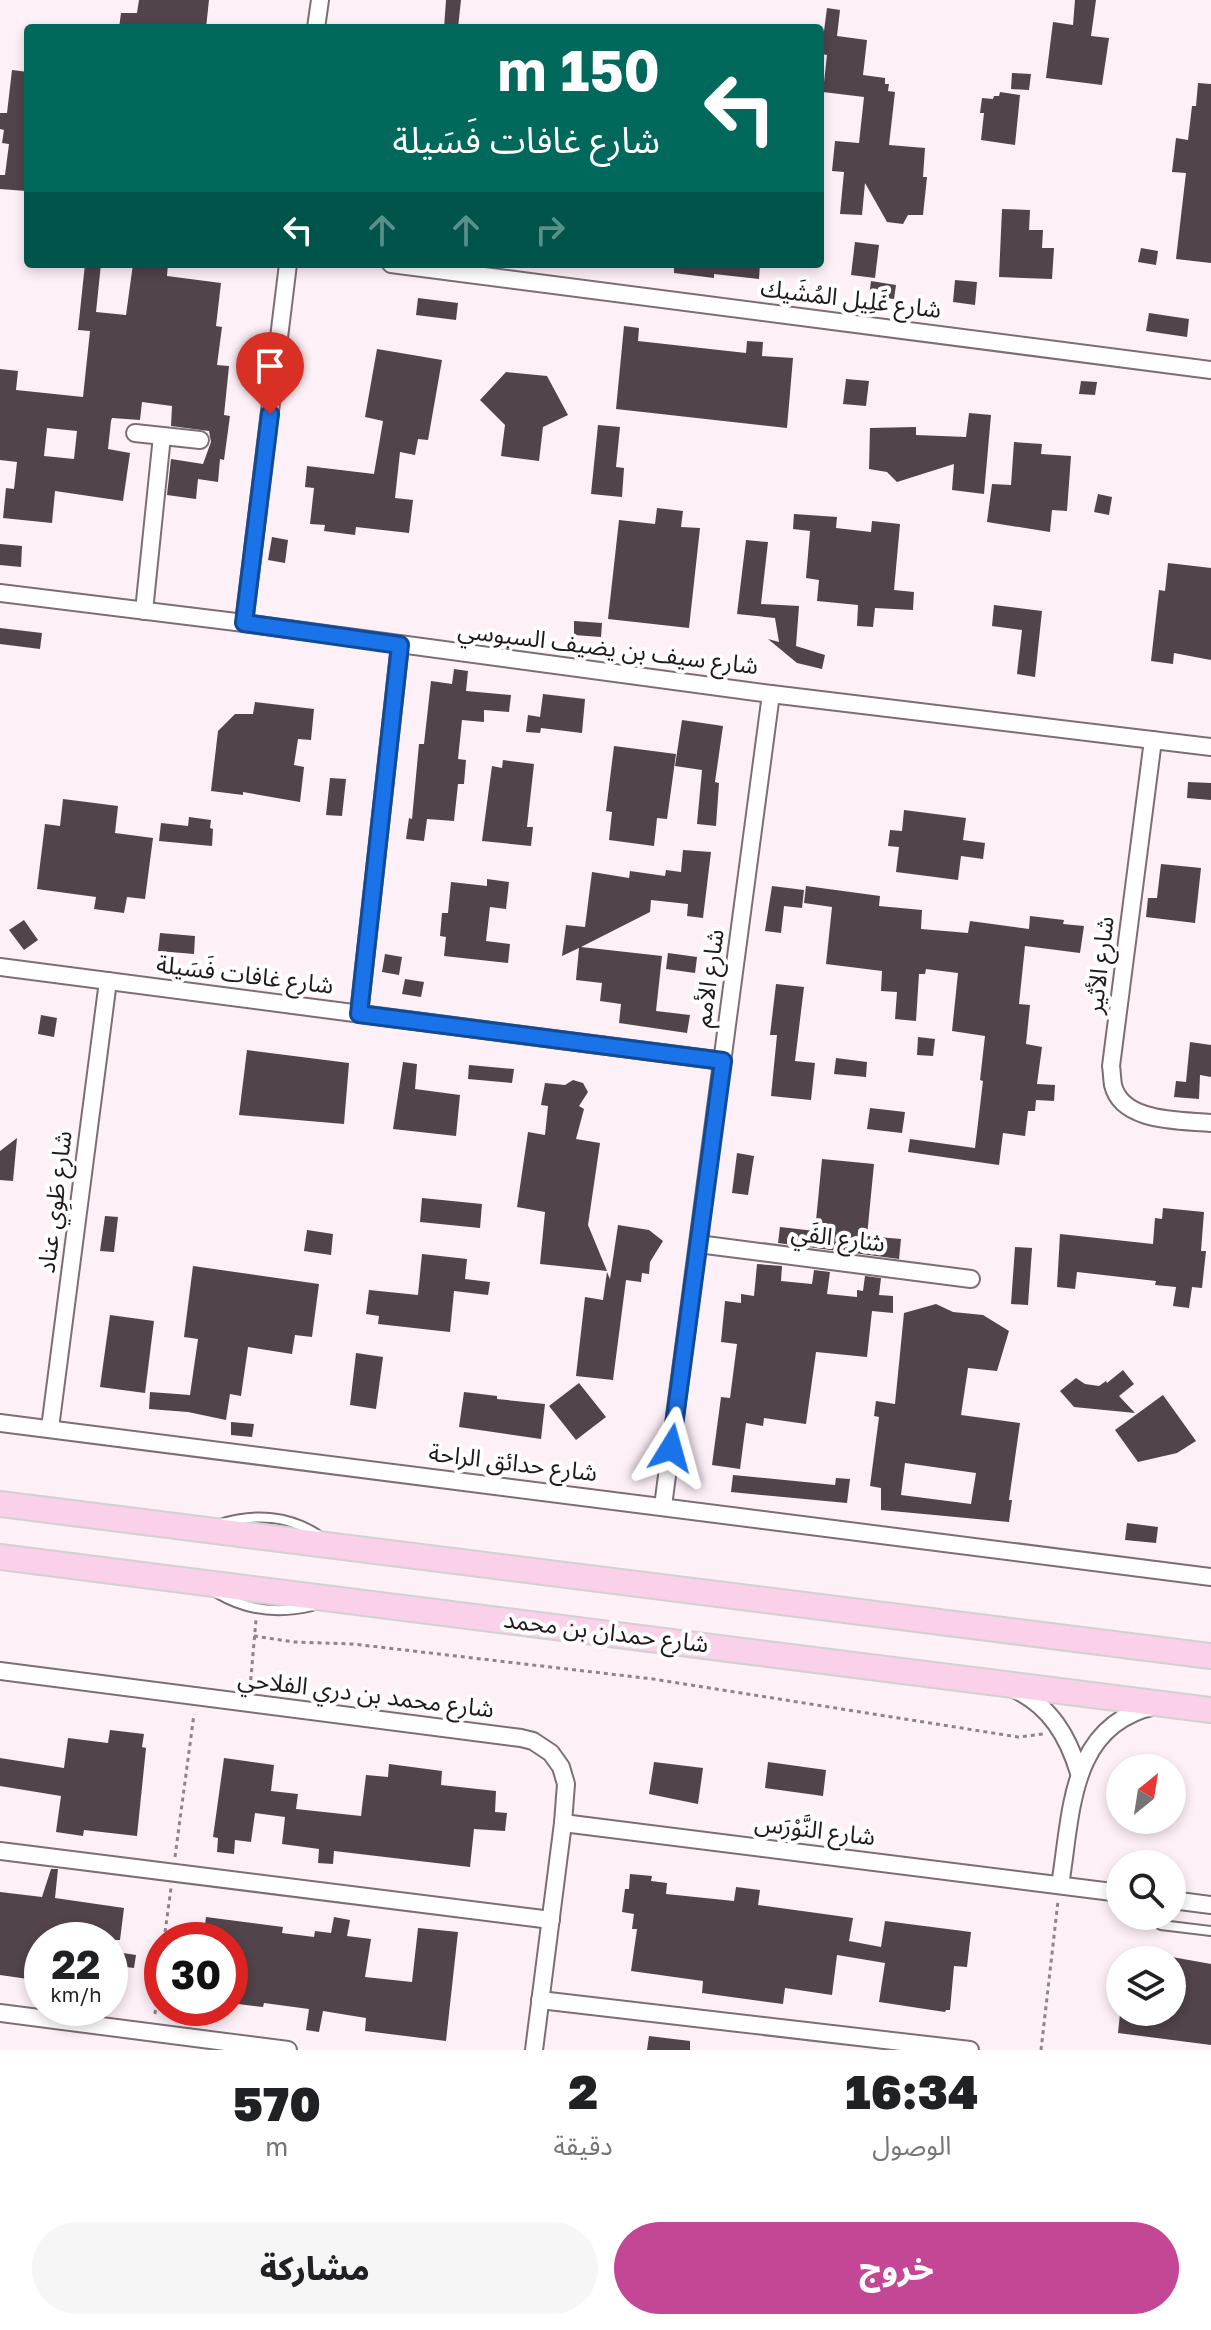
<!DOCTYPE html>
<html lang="ar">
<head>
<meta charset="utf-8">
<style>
	body { margin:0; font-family:"Golos Text","Noto Sans Arabic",sans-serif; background:#f6f6f6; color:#202124; direction:rtl; height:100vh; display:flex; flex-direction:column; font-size:30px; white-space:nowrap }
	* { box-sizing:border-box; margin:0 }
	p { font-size:26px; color:#757577 }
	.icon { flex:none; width:44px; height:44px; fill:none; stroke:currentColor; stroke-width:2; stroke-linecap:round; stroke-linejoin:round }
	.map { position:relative; height:2050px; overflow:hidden; direction:ltr }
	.details { display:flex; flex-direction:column; background:#fff; flex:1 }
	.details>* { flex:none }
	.guide { position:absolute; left:24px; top:24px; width:800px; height:244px; border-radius:8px; box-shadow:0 4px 12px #0003; direction:rtl; background:#00695c; color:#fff; overflow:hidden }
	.needle { width:52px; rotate:30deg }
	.tools { position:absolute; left:1106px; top:1754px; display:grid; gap:16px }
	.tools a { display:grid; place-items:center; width:80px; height:80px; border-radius:50%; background:#fff; box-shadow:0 4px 12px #0003; font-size:40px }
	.speed { position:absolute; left:24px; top:1922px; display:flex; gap:16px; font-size:40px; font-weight:700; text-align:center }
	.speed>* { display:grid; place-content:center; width:104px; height:104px; border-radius:50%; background:#fff; box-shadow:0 4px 12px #0003; line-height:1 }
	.speed small { font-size:20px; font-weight:400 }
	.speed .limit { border:12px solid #d22; background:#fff; color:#111 }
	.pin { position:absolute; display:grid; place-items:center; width:68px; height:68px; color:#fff; margin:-82px -34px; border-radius:50% 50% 50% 0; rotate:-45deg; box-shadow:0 0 8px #0007 }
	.pin .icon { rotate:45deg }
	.me { position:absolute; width:88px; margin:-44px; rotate:8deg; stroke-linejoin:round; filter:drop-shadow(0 0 6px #0008) }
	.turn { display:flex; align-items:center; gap:28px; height:168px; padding:0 32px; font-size:36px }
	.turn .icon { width:104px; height:104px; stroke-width:2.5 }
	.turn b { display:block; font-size:56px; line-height:68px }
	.lanes { display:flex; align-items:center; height:76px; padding:0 32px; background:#0003; justify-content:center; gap:40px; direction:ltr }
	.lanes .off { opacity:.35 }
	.eta { display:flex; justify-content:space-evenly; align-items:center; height:136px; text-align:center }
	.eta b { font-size:48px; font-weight:800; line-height:56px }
	.action { display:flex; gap:16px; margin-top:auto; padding:16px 32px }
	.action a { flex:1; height:92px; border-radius:48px; background:#c44796; color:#fff; font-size:32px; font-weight:800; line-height:92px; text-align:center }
	.action a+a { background:#f6f6f6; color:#202124 }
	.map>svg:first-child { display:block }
	.building { fill:#51444b; fill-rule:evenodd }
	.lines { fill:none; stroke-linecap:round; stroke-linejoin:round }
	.lane-casing { stroke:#7c6e75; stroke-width:12 }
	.street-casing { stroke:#7c6e75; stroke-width:20 }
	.primary-casing { stroke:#d2d1d2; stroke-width:28 }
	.path { stroke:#8e8489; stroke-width:3; stroke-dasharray:4 4; stroke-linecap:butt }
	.lane { stroke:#fff; stroke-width:8 }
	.street { stroke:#fff; stroke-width:16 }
	.primary { stroke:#fad1e8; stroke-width:24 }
	.route-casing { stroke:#114b97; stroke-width:20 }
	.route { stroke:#1a73e8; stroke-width:14 }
	.labels { text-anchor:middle; stroke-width:8; stroke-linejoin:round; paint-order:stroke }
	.street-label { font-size:24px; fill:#201a1d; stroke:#fff }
</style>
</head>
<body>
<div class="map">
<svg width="1211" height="2050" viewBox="0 0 1211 2050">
	<rect width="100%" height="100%" fill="#fef0f7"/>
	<g class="building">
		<polygon points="139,0 209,0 206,28 119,28 121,13 137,13"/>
		<polygon points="446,0 461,0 458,28 444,28"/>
		<polygon points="1075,0 1096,0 1091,36 1109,38 1102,85 1046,78 1053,22 1073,25"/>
		<polygon points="827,8 840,10 837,36 867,40 863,75 885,78 885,84 889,84 888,91 895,92 889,145 925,148 923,177 927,177 923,215 908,215 903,224 887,222 865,183 862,215 840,214 844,172 832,171 835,141 859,143 864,97 823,92 827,55 821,54"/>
		<polygon points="12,70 28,72 26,191 0,189 0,175 5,175 9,144 2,143 4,130 0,129 0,113 7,113"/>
		<polygon points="1012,73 1031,74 1029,90 1011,89"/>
		<polygon points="1198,83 1211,84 1211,263 1176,259 1186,173 1172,172 1176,138 1188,140 1192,106 1196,106"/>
		<polygon points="1000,92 1020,95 1015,145 981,140 984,113 980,113 982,98 993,99 994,96 999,96"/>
		<polygon points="1002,209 1030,210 1029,230 1043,230 1042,248 1054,248 1052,279 999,277"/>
		<polygon points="855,242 879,245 875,278 851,275"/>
		<polygon points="1141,248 1158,251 1156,265 1138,262"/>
		<path d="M85,264h16l-5,48 30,3 7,-51h35l-1,12 54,7 -5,43 6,1 -5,38 12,1 -5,49 6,1 -6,44 -4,-1 -2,23 -20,-3 -2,20 -29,-4 4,-36 32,5 8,-22 -2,-11 -38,-5 1,-20 -30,-4 -2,18 -28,-2 -1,3 -3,28 22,4 -7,48 -68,-10 -3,32 -49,-5 3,-30 8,1 3,-27 -17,-2v-91l18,2 -2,19 67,7 7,-66 -12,-1zM47,428l30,3 -3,28 -30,-3z"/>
		<polygon points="674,264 760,264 759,279 714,274 714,278 674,273"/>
		<polygon points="955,280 977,282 975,305 953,302"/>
		<polygon points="871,281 896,285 894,299 869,296"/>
		<polygon points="418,298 458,303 456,320 416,315"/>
		<polygon points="1149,313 1189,319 1187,337 1146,331"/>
		<polygon points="624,326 639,328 638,341 746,353 747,341 763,342 762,356 793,358 787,428 616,409"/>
		<polygon points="377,349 442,360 428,440 418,439 415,455 400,452 395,498 413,500 409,533 356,527 355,535 324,531 325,525 310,524 314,488 305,487 307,466 374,474 383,421 365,417"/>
		<polygon points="506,372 547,376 568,415 543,427 539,461 501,456 505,425 480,400"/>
		<polygon points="846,379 869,381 866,406 843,404"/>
		<polygon points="1081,381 1097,382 1095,395 1079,394"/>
		<polygon points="969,413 991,415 984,494 952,490 954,464 897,482 887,472 869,469 870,428 916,427 916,435 966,437"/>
		<polygon points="598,425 620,427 616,467 624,468 622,497 591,494"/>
		<polygon points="1014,442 1042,444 1041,454 1071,456 1067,511 1052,510 1050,532 987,522 992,484 1011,485"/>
		<polygon points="1098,494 1112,497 1109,515 1094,512"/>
		<polygon points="657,508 683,511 681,527 700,528 689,628 608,619 619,520 655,524"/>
		<polygon points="794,514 837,517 836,528 871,532 872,521 900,524 894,590 914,592 913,610 875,608 873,627 857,626 858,605 817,601 819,580 806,578 810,531 793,529"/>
		<polygon points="272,537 288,540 285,563 268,560"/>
		<polygon points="746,540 768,542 761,604 799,606 796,646 825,655 822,669 797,663 768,639 779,642 775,618 737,614"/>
		<polygon points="0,544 22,546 21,567 0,565"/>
		<polygon points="1168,563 1211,568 1211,660 1174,653 1173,664 1151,661 1159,590 1165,591"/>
		<polygon points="994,605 1042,611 1035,677 1017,674 1022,630 992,626"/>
		<polygon points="574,621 602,623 601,637 574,635"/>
		<polygon points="0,628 42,633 40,649 0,644"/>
		<polygon points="454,669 468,671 466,691 511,695 509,712 484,710 484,722 462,720 458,759 466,760 464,784 458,784 454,821 427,819 424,841 406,839 409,818 412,819 419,744 424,744 431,681 452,684"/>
		<polygon points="543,694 585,699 582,733 541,728 540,733 526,732 528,715 540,717"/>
		<polygon points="255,702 314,709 311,740 298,739 294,765 304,767 300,802 243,792 243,795 211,791 218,731 235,714 253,714"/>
		<polygon points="682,720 723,726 715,782 719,783 716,826 697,824 702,770 675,766"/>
		<polygon points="614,746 676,754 667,819 657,818 654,846 609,840 612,812 606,811"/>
		<polygon points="503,760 534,764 527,827 533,827 531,846 482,841 492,766 502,768"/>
		<polygon points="330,778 346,779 342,816 326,815"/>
		<polygon points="1188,782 1211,783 1211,800 1187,798"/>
		<polygon points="63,799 118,806 115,833 153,838 145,899 127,897 124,913 94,909 96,897 37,889 45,824 60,826"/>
		<polygon points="904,810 966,818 963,840 985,843 983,859 961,856 958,880 896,872 899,847 888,846 890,830 902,831"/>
		<polygon points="189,817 211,820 210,828 213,829 212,846 159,841 161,823 188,826"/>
		<polygon points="683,850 711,852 703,918 687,916 688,904 651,900 650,912 581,947 662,956 656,1011 690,1015 687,1033 619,1023 621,1004 600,1001 602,983 576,980 579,948 562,956 566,925 585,927 592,872 629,878 630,871 665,876 666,870 681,872"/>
		<polygon points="1161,864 1201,868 1195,923 1146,917 1148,898 1157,898"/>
		<polygon points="487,879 509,882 506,909 490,907 486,941 510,944 508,963 444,956 446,937 440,936 442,913 448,913 451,882 487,886"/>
		<polygon points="772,886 804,890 802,908 784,906 781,933 765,931"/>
		<polygon points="806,886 880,896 879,906 922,910 921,929 968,933 970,921 1029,929 1030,916 1064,920 1063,924 1084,926 1080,953 1025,946 1019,1004 1030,1005 1026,1044 1042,1047 1037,1084 1055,1085 1054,1101 1036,1100 1035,1111 1028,1111 1025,1136 1003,1133 999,1165 908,1152 910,1139 975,1148 983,1081 980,1080 985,1036 952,1031 958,973 926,969 925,974 919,974 916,1021 895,1019 897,992 881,991 882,971 826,964 832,907 804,903"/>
		<polygon points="24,920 38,940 24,950 9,930"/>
		<polygon points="160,933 195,936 194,954 158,951"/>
		<polygon points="668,953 697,957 695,973 666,969"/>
		<polygon points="385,954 402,957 399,975 382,972"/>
		<polygon points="405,979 424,982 421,997 402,994"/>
		<polygon points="776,984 804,987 795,1061 815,1063 811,1100 771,1096 777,1035 770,1035"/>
		<polygon points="41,1015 57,1018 54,1037 38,1034"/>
		<polygon points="918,1037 935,1039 933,1056 917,1055"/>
		<polygon points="1190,1042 1211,1045 1211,1077 1200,1075 1199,1099 1174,1097 1176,1081 1186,1082"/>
		<polygon points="247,1050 349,1063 344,1124 239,1115"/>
		<polygon points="836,1058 867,1062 866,1077 834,1074"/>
		<polygon points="403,1062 417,1064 415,1089 460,1095 456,1136 393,1129"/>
		<polygon points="469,1065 514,1069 512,1083 468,1079"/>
		<polygon points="573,1080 583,1083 588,1092 579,1106 584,1109 576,1139 600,1143 588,1225 607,1271 540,1264 545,1212 517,1207 528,1132 545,1135 548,1106 541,1105 545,1083 565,1085"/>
		<polygon points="870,1108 905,1112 902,1133 867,1129"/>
		<polygon points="17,1138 13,1181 0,1180 0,1151"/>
		<polygon points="737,1153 754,1156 748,1195 732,1193"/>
		<polygon points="822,1159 874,1164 867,1236 901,1239 899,1259 778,1243 780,1227 815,1231"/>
		<polygon points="422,1198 482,1204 480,1228 420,1222"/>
		<polygon points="1163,1208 1204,1212 1201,1251 1206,1251 1202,1288 1192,1287 1189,1308 1173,1306 1176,1287 1155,1285 1156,1281 1077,1272 1075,1289 1057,1287 1060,1234 1153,1244 1155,1218 1162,1219"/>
		<polygon points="105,1216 118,1217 114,1252 100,1251"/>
		<polygon points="618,1225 649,1230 663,1241 650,1262 649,1274 642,1273 641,1282 626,1280 613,1380 576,1376 585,1297 603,1300 607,1272 610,1279"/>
		<polygon points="307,1230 333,1234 331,1255 304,1251"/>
		<polygon points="1015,1247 1032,1248 1028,1305 1011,1304"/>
		<polygon points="422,1254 467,1259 465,1279 490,1282 488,1295 454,1291 450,1332 378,1324 379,1316 366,1314 369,1290 418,1295"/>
		<polygon points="757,1264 782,1266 781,1281 812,1284 814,1270 830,1272 827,1294 857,1297 857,1290 863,1291 865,1276 881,1278 879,1295 893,1296 893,1313 872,1311 867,1357 816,1352 806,1424 764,1418 763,1426 746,1423 740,1469 712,1465 721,1397 730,1398 737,1344 721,1342 725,1301 741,1303 741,1294 754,1296"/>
		<polygon points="193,1266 319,1284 312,1337 295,1335 292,1354 248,1347 241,1396 230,1394 226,1420 188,1412 149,1409 150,1392 190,1395 198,1339 184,1337"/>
		<path d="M936,1304l17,8 30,3 26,16 -12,40 -29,-3 -7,47 59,8 -11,77h3l-3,22 -128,-12v-22l-11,-2 9,-69 -5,-1 2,-15 19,3 9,-91zM905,1463l71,10 -5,31 -70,-9z"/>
		<polygon points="110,1315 154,1321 145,1393 100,1387"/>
		<polygon points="356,1353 383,1357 376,1409 350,1405"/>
		<polygon points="1123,1370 1134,1384 1119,1396 1135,1413 1074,1407 1060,1391 1076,1378 1085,1384 1099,1386 1106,1381 1107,1383"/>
		<polygon points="579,1383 606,1417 576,1440 549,1406"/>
		<polygon points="464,1392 497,1396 497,1399 545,1404 541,1439 459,1427"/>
		<polygon points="1163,1395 1196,1441 1177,1453 1138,1462 1115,1430"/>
		<polygon points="231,1422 254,1424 252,1437 231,1435"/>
		<polygon points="733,1475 835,1485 836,1478 850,1479 847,1503 731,1492"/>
		<polygon points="1127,1523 1158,1527 1156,1543 1125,1540"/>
		<polygon points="110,1730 144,1734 142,1747 146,1748 137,1836 84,1830 83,1836 56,1832 61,1796 0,1786 0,1758 64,1768 68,1738 108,1743"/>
		<polygon points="224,1758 274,1765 271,1791 298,1794 296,1809 361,1816 366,1775 388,1777 389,1764 442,1771 441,1785 496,1791 495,1812 507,1813 505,1831 474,1829 470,1867 334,1851 333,1864 318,1863 319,1849 282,1844 285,1817 255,1813 251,1842 235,1840 234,1854 217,1852 218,1838 213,1837"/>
		<polygon points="654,1762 703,1768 698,1804 649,1794"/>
		<polygon points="768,1762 826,1770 823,1796 765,1788"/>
		<polygon points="51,1869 58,1869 55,1898 124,1908 120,1940 42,1940 42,1981 0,1975 0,1892 42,1897"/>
		<polygon points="630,1874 652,1876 651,1881 667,1883 666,1894 734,1901 736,1887 760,1890 758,1905 853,1918 849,1941 881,1947 885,1921 971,1932 967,1967 954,1966 950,2010 946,2010 945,2012 879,2002 885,1963 837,1955 832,1995 785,1988 783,2004 702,1993 703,1981 631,1971 637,1929 632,1929 634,1914 622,1912 625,1889 629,1889"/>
		<polygon points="206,1917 283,1927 282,1933 314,1937 315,1931 331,1933 334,1917 350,1920 347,1936 371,1939 365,1977 412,1982 418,1928 458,1932 446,2041 365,2031 366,2018 323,2011 319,2032 306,2030 309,2009 264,2003 263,2007 230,2003 230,1940 203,1940"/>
		<polygon points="110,1951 136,1955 134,1968 110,1965"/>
		<polygon points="1172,1957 1211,1964 1211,2045 1118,2033 1120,2014 1159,2019 1160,2012 1172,2012"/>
		<polygon points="649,2036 690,2041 690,2050 647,2050"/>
	</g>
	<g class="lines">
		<defs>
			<g id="lane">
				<path d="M220,1524c34,-11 71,-9 101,13"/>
				<path d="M217,1593c30,18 62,21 95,13"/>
				<polyline points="1143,1916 1161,1925 1211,1931"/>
			</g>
			<g id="street">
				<polyline points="316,28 320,0"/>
				<polyline points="391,264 1211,370"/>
				<polyline points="135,433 200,440"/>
				<polyline points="0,593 244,623 771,694 1211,747"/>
				<polyline points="144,611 162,436"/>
				<polyline points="244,623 288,264"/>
				<path d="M1153,740l-42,326c1,6 1,13 2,19 9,38 68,35 98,38"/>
				<polyline points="0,967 723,1061"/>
				<polyline points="359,1014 400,645"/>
				<polyline points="698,1244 971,1279"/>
				<polyline points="0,1423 1211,1577"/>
				<polyline points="50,1428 108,981"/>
				<polyline points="663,1506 771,694"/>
				<polyline points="0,1671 521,1738 533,1741 551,1753 561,1767 566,1784 563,1823 534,2050"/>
				<path d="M1014,1689c36,17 54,47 65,84"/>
				<polyline points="563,1823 1120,1893"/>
				<polyline points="0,1851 551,1920"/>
				<path d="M1060,1885c12,-70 8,-161 96,-179"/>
				<polyline points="1172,1900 1211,1905"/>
				<polyline points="540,2000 970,2050"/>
				<polyline points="0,2013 288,2050"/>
			</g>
			<g id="primary">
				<polyline points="0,1504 1211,1656"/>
				<polyline points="0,1557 1211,1710"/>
			</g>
		</defs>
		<use href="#lane" class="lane-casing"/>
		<use href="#street" class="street-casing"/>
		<use href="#primary" class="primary-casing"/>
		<g class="path">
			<polyline points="254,1636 294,1642 353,1644 653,1679 1018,1737 1043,1734"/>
			<polyline points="250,1688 256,1620"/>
			<polyline points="175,1857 194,1714"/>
			<polyline points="164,1940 171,1888"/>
			<polyline points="155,2014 162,1957"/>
			<polyline points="1041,2050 1058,1901"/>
		</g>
		<use href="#lane" class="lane"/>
		<use href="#street" class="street"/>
		<use href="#primary" class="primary"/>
	</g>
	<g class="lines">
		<defs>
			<polyline id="route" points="270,414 244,623 400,645 359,1014 723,1061 671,1448"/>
		</defs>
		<use href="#route" class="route-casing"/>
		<use href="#route" class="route"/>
	</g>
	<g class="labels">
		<g class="street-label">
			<text transform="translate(851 299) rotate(7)" y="8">شارع غَلِيل المُشَيك</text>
			<text transform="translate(608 648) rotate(7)" y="8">شارع سيف بن يضيف السبوسي</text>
			<text transform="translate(1100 965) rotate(-83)" y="8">شارع الأثير</text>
			<text transform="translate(245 975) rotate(7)" y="8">شارع غافات فَسَيلة</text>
			<text transform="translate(709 978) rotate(-82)" y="8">شارع الأمم</text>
			<text transform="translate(55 1202) rotate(-83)" y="8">شارع طَوِي عناد</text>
			<text transform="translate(838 1238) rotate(7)" y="8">شارع الفَي</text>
			<text transform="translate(513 1463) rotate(7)" y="8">شارع حدائق الراحة</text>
			<text transform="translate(606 1632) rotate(7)" y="8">شارع حمدان بن محمد</text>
			<text transform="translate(366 1694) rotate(7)" y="8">شارع محمد بن دري الفلاحي</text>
			<text transform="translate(815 1830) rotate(7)" y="8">شارع النَّوْرَس</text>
		</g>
	</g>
</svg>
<div class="tools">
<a><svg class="needle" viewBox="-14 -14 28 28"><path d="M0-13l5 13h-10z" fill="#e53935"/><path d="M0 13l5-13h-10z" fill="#757577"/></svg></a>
<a><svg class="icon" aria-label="search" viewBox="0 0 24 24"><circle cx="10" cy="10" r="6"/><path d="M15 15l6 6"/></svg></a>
<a><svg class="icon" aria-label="layers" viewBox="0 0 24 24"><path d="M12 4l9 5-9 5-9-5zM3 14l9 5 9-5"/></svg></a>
</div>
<div class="speed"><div>22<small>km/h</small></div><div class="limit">30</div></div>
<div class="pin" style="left:270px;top:414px;background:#d93025"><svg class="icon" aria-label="arrive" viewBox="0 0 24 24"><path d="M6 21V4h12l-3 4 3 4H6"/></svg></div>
<svg class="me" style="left:671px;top:1448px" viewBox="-20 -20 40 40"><path d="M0-17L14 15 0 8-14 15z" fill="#1a73e8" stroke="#fff" stroke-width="4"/></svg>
<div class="guide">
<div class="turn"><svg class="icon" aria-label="left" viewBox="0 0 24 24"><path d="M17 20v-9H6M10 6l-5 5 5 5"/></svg><div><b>150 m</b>شارع غافات فَسَيلة</div></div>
<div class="lanes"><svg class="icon" aria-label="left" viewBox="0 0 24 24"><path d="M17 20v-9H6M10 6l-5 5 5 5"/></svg><svg class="icon off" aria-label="ahead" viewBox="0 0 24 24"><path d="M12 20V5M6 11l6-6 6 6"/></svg><svg class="icon off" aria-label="ahead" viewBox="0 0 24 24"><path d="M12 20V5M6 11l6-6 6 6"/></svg><svg class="icon off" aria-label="right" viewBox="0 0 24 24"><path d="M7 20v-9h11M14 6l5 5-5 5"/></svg></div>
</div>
</div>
<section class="details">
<div class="eta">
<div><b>16:34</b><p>الوصول</p></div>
<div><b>2</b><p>دقيقة</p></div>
<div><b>570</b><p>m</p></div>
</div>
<div class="action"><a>خروج</a><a>مشاركة</a></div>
</section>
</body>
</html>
